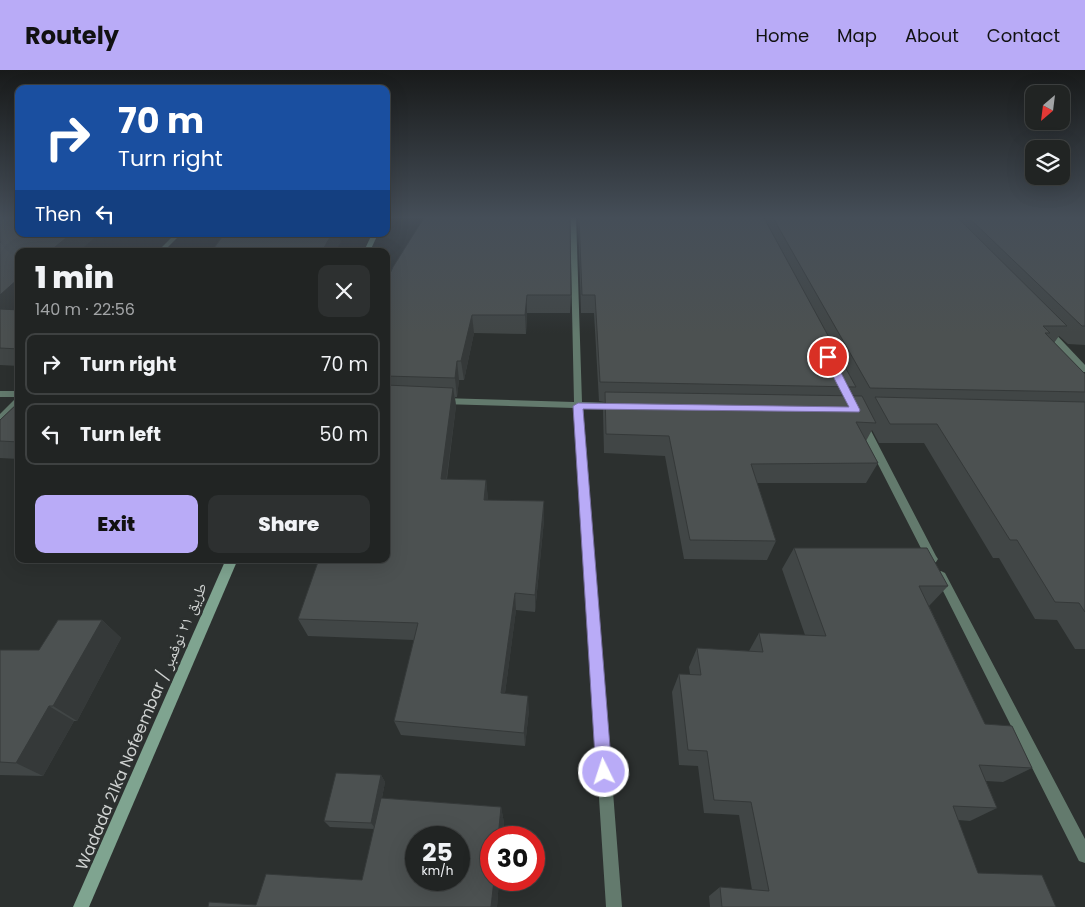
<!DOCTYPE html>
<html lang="en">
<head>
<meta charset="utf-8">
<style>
	body { margin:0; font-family:Poppins,"Noto Naskh Arabic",sans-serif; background:#2d3030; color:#f1f3f6; height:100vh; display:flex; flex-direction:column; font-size:19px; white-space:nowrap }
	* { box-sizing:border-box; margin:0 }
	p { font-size:16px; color:#a2a4a6 }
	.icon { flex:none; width:28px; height:28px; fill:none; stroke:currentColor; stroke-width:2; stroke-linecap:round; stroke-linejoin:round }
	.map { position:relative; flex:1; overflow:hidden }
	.drawer { position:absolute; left:15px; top:178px; width:375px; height:315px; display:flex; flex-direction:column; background:#212423; border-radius:10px; box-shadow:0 5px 20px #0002,0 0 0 1px #3e4141 }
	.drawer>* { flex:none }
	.hud { position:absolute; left:15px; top:15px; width:375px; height:152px; border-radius:10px; box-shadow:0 5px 20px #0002,0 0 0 1px #3e4141; background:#1a4fa0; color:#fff; overflow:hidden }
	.needle { width:32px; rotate:208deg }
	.tools { position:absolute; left:1025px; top:15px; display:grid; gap:10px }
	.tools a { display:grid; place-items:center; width:45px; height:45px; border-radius:10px; background:#212423; box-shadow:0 5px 20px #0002,0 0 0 1px #3e4141; font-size:25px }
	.speed { position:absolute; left:405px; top:756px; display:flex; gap:10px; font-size:25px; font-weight:700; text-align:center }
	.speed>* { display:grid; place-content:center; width:65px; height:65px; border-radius:50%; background:#212423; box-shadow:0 5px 20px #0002,0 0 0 1px #3e4141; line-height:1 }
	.speed small { font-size:12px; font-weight:400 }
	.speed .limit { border:8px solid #d22; background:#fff; color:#111 }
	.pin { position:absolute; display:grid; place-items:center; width:42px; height:42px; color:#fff; margin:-21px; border:2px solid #fff; border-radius:50%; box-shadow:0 1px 5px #0007 }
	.me { position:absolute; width:55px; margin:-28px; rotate:356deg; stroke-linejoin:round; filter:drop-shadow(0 0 4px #0008) }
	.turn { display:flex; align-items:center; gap:18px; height:105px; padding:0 20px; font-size:22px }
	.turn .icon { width:65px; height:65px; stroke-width:2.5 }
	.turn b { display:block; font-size:35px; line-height:42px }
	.then { display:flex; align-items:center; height:48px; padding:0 20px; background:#0003; gap:10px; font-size:19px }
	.round { display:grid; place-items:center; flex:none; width:52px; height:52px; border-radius:10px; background:#2d3030 }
	.headline { display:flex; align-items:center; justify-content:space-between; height:85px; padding:0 20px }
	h1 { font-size:30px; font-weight:800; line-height:38px }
	.action { display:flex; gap:10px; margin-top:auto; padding:10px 20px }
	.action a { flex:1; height:58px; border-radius:10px; background:#b9abf7; color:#111; font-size:20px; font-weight:800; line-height:58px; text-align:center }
	.action a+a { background:#2d3030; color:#f1f3f6 }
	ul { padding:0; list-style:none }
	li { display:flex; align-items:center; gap:15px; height:62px; margin:0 10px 8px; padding:0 10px; border:2px solid #3e4141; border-radius:10px }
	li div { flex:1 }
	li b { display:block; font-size:19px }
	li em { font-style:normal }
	header { display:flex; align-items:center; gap:30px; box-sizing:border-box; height:70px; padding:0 25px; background:#b9abf7; color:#111 }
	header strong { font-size:24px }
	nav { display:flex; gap:28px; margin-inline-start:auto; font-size:18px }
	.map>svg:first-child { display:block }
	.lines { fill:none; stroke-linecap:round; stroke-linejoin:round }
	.street { fill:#637a6d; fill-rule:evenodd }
	.secondary { fill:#7fa490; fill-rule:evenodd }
	.wall { fill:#414646 }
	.shaded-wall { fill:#353939 }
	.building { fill:#4c5151; stroke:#353939; fill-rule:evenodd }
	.route { fill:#b9abf7; stroke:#786fa1 }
	.labels { text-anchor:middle; stroke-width:5; stroke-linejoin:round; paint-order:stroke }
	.near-street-label { font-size:16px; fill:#cfd2d1; stroke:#2c302f }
</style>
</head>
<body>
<header>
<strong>Routely</strong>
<nav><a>Home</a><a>Map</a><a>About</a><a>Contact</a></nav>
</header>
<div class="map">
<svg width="1085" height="837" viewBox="0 0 1085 837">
	<rect width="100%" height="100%" fill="#2c302f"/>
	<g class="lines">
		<g class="street">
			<polygon points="570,146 576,146 582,332 615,333 619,336 615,339 583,338 622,837 606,837 574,338 442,334 438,331 442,328 574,332"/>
			<polygon points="175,164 181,164 164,181 158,181"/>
			<polygon points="1044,258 1050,258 1085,295 1085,302 1082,302 1044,262"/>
			<rect x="0" y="321" width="19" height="6"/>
			<polygon points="19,327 19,335 3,351 0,352 0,344 16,328"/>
			<polygon points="863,352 868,355 936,486 938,489 936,492 932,494 928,492 858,355"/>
			<polygon points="941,501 945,503 1085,769 1085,793 1079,791 937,509 935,506 937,503"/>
		</g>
		<g class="secondary">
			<polygon points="372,164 378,164 370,181 364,181"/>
			<polygon points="226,489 238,489 89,837 73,837"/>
		</g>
	</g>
	<g class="wall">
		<polygon points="0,146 19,164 149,164 146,167 96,166 79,181 19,181 15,240 19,240 19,296 0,295"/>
		<polygon points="576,146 1085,146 1085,275 1068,274 1059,266 1054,273 1085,304 1085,579 1075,579 1057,550 1035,549 999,488 993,488 924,373 879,373 872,360 866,371 878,393 866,413 757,413 776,471 767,490 684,489 665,386 604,383 603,341 604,332 599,331 594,243 581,243 578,146"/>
		<polygon points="386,212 571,225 570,243 527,243 526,264 474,263 464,310 459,310 457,327 455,327 456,336 447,409 486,410 488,430 544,431 544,450 535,542 516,540 505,623 529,640 525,676 401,665 394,651 414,570 308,566 298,549 386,489"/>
		<polygon points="19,332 19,389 0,388 0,350"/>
		<polygon points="794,478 948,516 929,536 985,654 1032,698 1003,712 986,711 997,738 970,751 958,750 978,803 1056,837 710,837 709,826 720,817 752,820 739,745 704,743 698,696 679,695 672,622 679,604 690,604 689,597 697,578 749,581 759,563 805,565 782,499"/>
		<polygon points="102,550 121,568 77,651 74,651 43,706 0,705 0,580 39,580"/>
		<polygon points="381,705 385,712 382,728 501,737 504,753 503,768 491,768 499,810 497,837 208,837 256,835 362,810 374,759 330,757 324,751"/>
	</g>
	<g class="shaded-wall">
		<polygon points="71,164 95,164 96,166 79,181 50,181"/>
		<polygon points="332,164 338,164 341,172 336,181 322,181"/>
		<polygon points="19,208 19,237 0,254 0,225"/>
		<polygon points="527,225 527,243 526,264 525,245"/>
		<polygon points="472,245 474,263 464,310 461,291"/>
		<polygon points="457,291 459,310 457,327 455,308"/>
		<polygon points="453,318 456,336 444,427 441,409"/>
		<polygon points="486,410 488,429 486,449 484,430"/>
		<polygon points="544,431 544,450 535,542 535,525"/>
		<polygon points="515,523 516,540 503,638 501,623"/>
		<polygon points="102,550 121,568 77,651 53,636"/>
		<polygon points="528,626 529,640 525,676 524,663"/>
		<polygon points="49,636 74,651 43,706 16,693"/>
		<polygon points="381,705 385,712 376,759 371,753"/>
		<polygon points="501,737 504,753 503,768 498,768"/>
		<polygon points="494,810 499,810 497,837 491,837"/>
	</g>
	<g class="building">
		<polygon points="0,146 19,146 19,164 71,164 50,181 19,181 19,208 0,225 0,173 1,172 0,172"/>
		<polygon points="425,146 570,146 571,225 527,225 525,245 472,245 461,291 457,291 455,308 386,306 386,212 393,197"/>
		<polygon points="579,146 763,146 856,317 600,312 595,225 582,225"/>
		<polygon points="772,146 956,146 1067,256 1043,256 1050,263 1045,263 1085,304 1085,322 870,318"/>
		<polygon points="967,146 1085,146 1085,256 1082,256"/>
		<polygon points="224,164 332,164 322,181 212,181"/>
		<polygon points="0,239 19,240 19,279 0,278"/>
		<polygon points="386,315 453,318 441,409 486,410 484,430 544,431 535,525 515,523 501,623 528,626 524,663 394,651 418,553 298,549 319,489 386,489"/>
		<polygon points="605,322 862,326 876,353 856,352 878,393 751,394 776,471 690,470 669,366 606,364"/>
		<polygon points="875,327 1085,332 1085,542 1079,533 1055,532 1017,470 1010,470 937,354 890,354"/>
		<polygon points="19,332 19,372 0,371 0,350"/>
		<polygon points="794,478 927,478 948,516 919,516 985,654 1012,656 1032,698 979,695 997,738 953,736 978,803 1042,805 1056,837 722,837 720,817 769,821 751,732 714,730 707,681 688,680 679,604 701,605 697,578 763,582 759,563 826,566"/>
		<polygon points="58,550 102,550 53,636 49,636 16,693 0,692 0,580 39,580"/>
		<polygon points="336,703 381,705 371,753 324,751"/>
		<path d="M381,728l120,9 -3,31h-7v42h3l-3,27h-283l1,-5 47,3 10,-31 96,6zM416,768h43v42h-43z"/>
	</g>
	<linearGradient id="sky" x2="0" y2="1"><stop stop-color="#181a1a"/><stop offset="0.56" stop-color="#454e58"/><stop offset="1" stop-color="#454e58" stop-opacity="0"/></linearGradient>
	<rect width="1085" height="263" fill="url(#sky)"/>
	<polygon class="route" points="828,284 833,287 860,340 859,342 583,339 612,702 610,708 604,710 598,708 596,702 573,336 578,333 849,337 823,287"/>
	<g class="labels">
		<g class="near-street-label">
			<text transform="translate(141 656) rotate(-67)" y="6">Wadada 21ka Nofeembar / طريق ٢١ نوفمبر</text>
		</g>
	</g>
</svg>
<div class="tools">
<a><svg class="needle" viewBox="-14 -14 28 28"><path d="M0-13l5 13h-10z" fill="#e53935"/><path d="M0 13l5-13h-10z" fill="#a2a4a6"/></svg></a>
<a><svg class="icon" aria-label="layers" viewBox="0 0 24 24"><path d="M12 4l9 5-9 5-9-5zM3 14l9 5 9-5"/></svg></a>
</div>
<div class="speed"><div>25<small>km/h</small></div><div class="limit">30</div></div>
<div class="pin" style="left:828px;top:287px;background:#d93025"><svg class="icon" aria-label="arrive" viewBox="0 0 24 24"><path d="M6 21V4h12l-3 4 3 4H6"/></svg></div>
<svg class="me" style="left:604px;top:702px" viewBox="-20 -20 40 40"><circle r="17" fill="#b9abf7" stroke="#fff" stroke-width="3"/><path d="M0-11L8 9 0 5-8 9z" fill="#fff"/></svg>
<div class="hud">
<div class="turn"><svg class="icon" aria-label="right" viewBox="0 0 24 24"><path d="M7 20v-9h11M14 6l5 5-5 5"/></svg><div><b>70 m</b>Turn right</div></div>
<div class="then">Then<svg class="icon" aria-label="left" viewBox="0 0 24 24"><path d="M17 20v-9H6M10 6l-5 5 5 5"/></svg></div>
</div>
<section class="drawer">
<div class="headline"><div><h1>1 min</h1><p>140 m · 22:56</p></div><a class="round"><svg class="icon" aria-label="close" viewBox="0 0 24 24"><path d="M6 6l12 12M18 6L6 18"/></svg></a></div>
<ul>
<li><svg class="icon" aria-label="right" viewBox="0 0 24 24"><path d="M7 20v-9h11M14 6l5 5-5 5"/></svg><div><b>Turn right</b></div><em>70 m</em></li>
<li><svg class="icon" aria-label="left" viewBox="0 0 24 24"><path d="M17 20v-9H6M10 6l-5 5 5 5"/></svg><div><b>Turn left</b></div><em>50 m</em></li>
</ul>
<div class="action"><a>Exit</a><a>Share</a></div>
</section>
</div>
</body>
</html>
